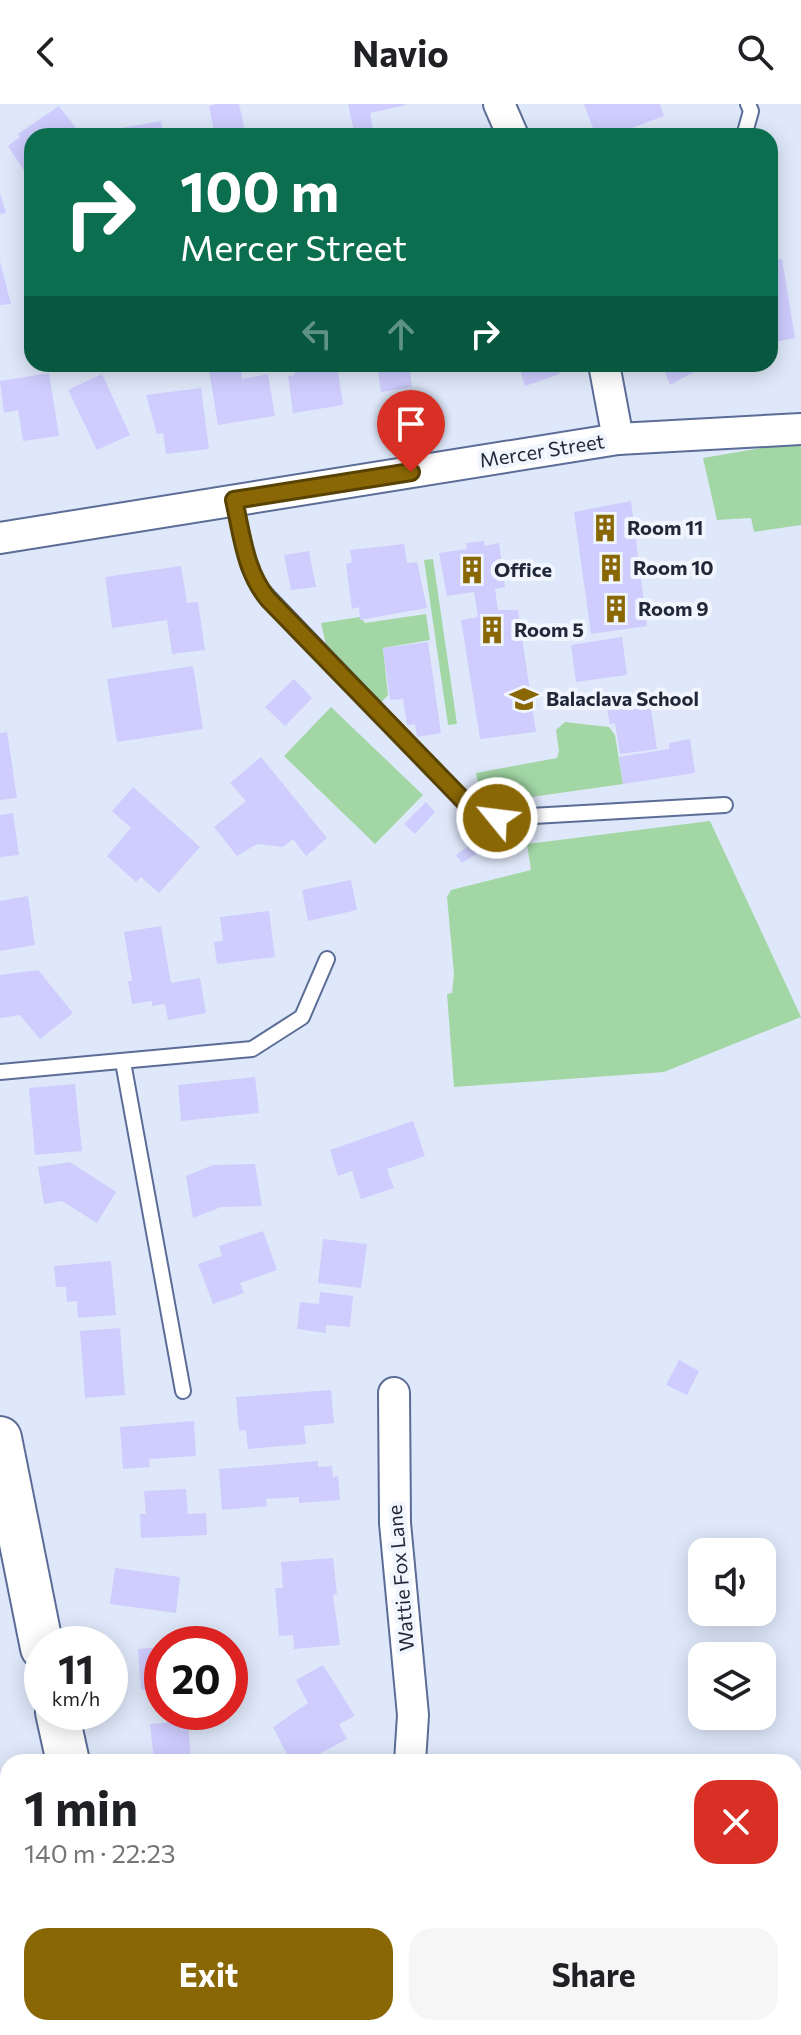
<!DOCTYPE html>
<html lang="en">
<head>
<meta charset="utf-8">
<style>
	body { margin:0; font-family:Commissioner,sans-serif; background:#f6f6f6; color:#202124; height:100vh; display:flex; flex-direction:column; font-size:30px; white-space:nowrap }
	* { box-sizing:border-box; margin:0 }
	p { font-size:26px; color:#757577 }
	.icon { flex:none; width:44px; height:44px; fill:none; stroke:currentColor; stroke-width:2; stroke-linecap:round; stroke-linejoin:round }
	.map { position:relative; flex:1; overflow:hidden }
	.side { position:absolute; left:0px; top:1650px; width:802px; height:282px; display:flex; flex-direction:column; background:#fff; border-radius:24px 24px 0 0; box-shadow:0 4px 20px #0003 }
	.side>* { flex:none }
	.top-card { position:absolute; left:24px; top:24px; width:754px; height:244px; border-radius:24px; box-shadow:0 4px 20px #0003; background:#0b6e4f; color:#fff; overflow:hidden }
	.fabs { position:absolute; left:688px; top:1434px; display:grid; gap:16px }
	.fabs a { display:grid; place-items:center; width:88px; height:88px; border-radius:16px; background:#fff; box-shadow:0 4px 20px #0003; font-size:40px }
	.speed { position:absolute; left:24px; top:1522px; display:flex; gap:16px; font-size:40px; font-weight:700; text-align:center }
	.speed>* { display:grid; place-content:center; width:104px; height:104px; border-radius:50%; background:#fff; box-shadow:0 4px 20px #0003; line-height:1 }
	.speed small { font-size:20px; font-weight:400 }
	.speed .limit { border:12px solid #d22; background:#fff; color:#111 }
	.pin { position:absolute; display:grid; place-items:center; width:68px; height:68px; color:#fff; margin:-82px -34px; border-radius:50% 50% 50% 0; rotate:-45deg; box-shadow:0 0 8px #0007 }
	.pin .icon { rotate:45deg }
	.me { position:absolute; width:88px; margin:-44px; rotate:299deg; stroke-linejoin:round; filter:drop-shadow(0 0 6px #0008) }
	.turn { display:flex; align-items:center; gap:28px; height:168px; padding:0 24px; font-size:36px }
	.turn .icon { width:104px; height:104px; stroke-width:2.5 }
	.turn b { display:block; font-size:56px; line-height:68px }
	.lanes { display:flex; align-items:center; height:76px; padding:0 24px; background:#0003; justify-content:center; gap:40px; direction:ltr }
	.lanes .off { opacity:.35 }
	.round { display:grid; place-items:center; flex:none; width:84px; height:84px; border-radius:24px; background:#f6f6f6 }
	.head { display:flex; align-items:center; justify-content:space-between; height:136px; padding:0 24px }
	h1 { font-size:48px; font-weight:700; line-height:60px }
	.action { display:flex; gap:16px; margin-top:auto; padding:16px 24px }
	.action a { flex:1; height:92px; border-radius:24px; background:#896705; color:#fff; font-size:32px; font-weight:700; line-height:92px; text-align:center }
	.action a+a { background:#f6f6f6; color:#202124 }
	header { display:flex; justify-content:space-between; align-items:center; height:104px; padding:0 24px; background:#fff; font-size:36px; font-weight:700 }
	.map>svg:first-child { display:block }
	.green { fill:#a2d7a5 }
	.building { fill:#cecdfe }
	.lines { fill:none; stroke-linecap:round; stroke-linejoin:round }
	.lane-casing { stroke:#5b6d96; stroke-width:18 }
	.street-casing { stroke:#5b6d96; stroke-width:34 }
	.secondary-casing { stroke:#5b6d96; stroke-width:46 }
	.lane { stroke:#fff; stroke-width:14 }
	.street { stroke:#fff; stroke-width:30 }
	.secondary { stroke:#fff; stroke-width:42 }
	.route-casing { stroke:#594303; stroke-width:20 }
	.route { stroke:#896705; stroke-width:14 }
	.labels { text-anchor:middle; stroke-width:8; stroke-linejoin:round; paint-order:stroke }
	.street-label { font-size:20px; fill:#1f2738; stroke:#f0f5fe }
	.poi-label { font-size:20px; font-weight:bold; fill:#1f2738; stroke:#f0f5fe; text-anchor:start }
</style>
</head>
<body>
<header><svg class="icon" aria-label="back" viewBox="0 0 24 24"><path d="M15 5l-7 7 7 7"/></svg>Navio<svg class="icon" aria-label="search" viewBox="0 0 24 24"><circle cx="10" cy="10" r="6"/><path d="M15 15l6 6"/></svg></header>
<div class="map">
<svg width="801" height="1931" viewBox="0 0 801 1931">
	<rect width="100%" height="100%" fill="#dfe8fa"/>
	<g class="green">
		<polygon points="801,337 801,421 754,428 751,414 717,416 703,354"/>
		<polygon points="433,455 457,620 448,621 424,456"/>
		<polygon points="426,510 430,536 383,544 388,591 381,599 327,545 321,519 360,513 365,519"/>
		<polygon points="331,603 423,691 375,740 284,652"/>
		<polygon points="565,618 609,623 615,631 623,680 524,694 515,680 479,685 476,669 557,654 559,647 556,626"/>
		<polygon points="710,717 801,913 664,968 454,983 447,890 452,889 454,870 447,793 451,786 531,766 527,740"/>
	</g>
	<g class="building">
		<polygon points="216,0 239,0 246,32 215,32 209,2"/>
		<polygon points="348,0 406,0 406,1 370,9 374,31 355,32"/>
		<polygon points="584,0 660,0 664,12 610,32 596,32"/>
		<polygon points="59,2 78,27 71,32 32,32 32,79 8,42 20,33 18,30"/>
		<polygon points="161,17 164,32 123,32 121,24"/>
		<polygon points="455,26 457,32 437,32 437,31"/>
		<polygon points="0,89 6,109 0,110"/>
		<polygon points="782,155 795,234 770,239 770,157"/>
		<polygon points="0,158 11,200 0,201"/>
		<polygon points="208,260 247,260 247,264 241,265 242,275 268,270 275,312 218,321"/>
		<polygon points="293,260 337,262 343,301 293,309 288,272 295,271"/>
		<polygon points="347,260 376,260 376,262 348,266"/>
		<polygon points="377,260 409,260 412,283 381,288"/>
		<polygon points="442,260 477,260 478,262 443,267"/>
		<polygon points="518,260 557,260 560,270 525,282"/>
		<polygon points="662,260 709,260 670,281"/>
		<polygon points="49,269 59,332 23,337 18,306 4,309 0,277"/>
		<polygon points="102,270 130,331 97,346 68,286"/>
		<polygon points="201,284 209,345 166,350 163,329 157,330 146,291"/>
		<polygon points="631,397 647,522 591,530 574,408"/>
		<polygon points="484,437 485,442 499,439 505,483 495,485 498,506 518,506 536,628 480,635 461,516 478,513 474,488 447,492 439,449 467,445 466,439"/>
		<polygon points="404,440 407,459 417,458 427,504 360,516 359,503 352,505 346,460 352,458 350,446"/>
		<polygon points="309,447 316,483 291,486 284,451"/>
		<polygon points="181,462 187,499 198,498 205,546 172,550 167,516 112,524 105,473"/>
		<polygon points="622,533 627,571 576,578 571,541"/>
		<polygon points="428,538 441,629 417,633 415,620 407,621 403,595 390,596 383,544"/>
		<polygon points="193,562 203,625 117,638 107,575"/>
		<polygon points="294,575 312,594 285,622 265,603"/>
		<polygon points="645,590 646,598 650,598 657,645 620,650 615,619 610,620 607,605 618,603 617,594"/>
		<polygon points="7,628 17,694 0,696 0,629"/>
		<polygon points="690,635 695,669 623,680 619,653 669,645 669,639"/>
		<polygon points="261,653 327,734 306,752 293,735 283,743 257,740 237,752 214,723 246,697 230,679"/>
		<polygon points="133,683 200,743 159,789 141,773 136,778 107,752 131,724 112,707"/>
		<polygon points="426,698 435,708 415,730 404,720"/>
		<polygon points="13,709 19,751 0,753 0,711"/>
		<polygon points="479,735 485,744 462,759 456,751"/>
		<polygon points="351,776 357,806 308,817 302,786"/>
		<polygon points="28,792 35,841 0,847 0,797"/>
		<polygon points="269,807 275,853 217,860 214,838 223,837 220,813"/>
		<polygon points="161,822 171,879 200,874 206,909 168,916 165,900 152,902 152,897 132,900 128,877 132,877 124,828"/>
		<polygon points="38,866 73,909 40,935 20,911 0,914 0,871"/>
		<polygon points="255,973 259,1009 181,1017 178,981"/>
		<polygon points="75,980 82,1047 35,1051 29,984"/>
		<polygon points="413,1017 425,1052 387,1065 394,1084 361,1095 352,1067 338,1072 330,1046"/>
		<polygon points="70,1058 116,1088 97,1119 62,1097 44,1100 38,1063"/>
		<polygon points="255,1060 262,1102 221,1103 193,1114 186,1072 213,1061"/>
		<polygon points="263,1127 277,1166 240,1179 244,1189 213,1200 198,1160 222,1152 219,1142"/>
		<polygon points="323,1135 367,1140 361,1184 318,1179"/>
		<polygon points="111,1157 116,1211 78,1214 77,1197 67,1198 66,1183 56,1183 54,1162"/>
		<polygon points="320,1188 353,1192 350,1223 326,1221 326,1229 297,1225 300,1198 319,1200"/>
		<polygon points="120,1224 125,1291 85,1294 80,1227"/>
		<polygon points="679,1256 699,1267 687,1291 666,1281"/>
		<polygon points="331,1286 334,1319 304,1322 306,1340 248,1345 246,1326 239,1327 236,1293"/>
		<polygon points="194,1317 196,1352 149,1355 150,1363 123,1365 120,1323"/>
		<polygon points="318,1357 318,1363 332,1362 333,1373 338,1372 340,1396 299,1399 299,1393 266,1395 267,1402 222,1406 219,1365"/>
		<polygon points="186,1385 188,1410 206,1409 207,1431 141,1434 140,1410 146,1410 144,1387"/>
		<polygon points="333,1454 337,1490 333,1491 340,1541 294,1545 293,1531 279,1532 275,1484 283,1484 281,1458"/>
		<polygon points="115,1464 180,1473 176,1509 110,1500"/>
		<polygon points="162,1543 162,1584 141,1586 138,1545"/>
		<polygon points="323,1561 355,1612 339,1620 347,1635 304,1658 291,1658 273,1623 308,1599 296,1576"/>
		<polygon points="188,1617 191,1658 154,1658 150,1620"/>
		<rect x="0" y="1685" width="5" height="22"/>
		<polygon points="0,1767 8,1771 8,1829 0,1825"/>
		<polygon points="184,1924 259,1924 259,1931 186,1931"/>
	</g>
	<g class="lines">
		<defs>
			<g id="lane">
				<polyline points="744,32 751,7 748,0"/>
				<polyline points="234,396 249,463 261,485 466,699 497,714 725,701"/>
				<polyline points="123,958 183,1287"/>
				<polyline points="0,968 252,945 302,913 327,855"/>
			</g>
			<g id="street">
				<polyline points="499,0 513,32"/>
				<polyline points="604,260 618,335"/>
				<polyline points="0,434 618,335 801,325"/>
				<polyline points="394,1289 395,1419 413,1611 410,1658"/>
			</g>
			<g id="secondary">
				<polyline points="0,1334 42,1544"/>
				<polyline points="57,1608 68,1658"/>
				<polyline points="0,1913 8,1912"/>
				<polyline points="117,1924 118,1931"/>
			</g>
		</defs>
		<use href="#lane" class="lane-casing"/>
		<use href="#street" class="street-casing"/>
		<use href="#secondary" class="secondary-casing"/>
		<use href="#lane" class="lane"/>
		<use href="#street" class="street"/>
		<use href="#secondary" class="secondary"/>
	</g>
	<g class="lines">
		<defs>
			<path id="route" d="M411,368l-177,28c8,35 11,71 34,99l198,204 31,15"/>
		</defs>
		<use href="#route" class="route-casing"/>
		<use href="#route" class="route"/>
	</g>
	<defs>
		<symbol id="building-bare" viewBox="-9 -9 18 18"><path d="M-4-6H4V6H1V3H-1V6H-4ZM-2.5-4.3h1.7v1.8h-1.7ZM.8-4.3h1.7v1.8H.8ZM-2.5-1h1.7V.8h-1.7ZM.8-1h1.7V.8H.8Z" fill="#896705" stroke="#f0f5fe" stroke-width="2.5" paint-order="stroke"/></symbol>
		<symbol id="school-bare" viewBox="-9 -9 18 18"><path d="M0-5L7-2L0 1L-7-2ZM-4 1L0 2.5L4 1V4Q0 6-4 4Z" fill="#896705" stroke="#f0f5fe" stroke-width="2.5" paint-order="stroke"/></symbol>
	</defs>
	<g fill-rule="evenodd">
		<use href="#building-bare" x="585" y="404" width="40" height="40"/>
		<use href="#building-bare" x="591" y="444" width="40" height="40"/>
		<use href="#building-bare" x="452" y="446" width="40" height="40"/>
		<use href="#building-bare" x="596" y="485" width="40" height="40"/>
		<use href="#building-bare" x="472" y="506" width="40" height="40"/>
		<use href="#school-bare" x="504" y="575" width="40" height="40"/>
	</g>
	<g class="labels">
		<g class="street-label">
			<text transform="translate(542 347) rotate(-9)" y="7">Mercer Street</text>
			<text transform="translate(401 1474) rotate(-95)" y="7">Wattie Fox Lane</text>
		</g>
		<g class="poi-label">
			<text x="627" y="431">Room 11</text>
			<text x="633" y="471">Room 10</text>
			<text x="494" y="473">Office</text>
			<text x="638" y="512">Room 9</text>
			<text x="514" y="533">Room 5</text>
			<text x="546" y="602">Balaclava School</text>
		</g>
	</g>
</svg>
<div class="fabs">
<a><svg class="icon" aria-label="sound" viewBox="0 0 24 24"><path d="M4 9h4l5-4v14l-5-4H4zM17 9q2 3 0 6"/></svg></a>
<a><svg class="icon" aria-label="layers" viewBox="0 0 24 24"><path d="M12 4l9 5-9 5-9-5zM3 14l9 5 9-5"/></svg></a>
</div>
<div class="speed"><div>11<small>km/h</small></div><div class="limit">20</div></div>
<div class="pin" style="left:411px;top:368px;background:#d93025"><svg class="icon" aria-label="arrive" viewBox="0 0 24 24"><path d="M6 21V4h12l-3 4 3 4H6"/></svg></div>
<svg class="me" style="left:497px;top:714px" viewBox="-20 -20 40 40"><circle r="17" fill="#896705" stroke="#fff" stroke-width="3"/><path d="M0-11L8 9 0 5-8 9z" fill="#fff"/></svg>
<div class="top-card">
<div class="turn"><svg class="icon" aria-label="right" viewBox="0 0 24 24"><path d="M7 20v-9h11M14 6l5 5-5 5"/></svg><div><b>100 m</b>Mercer Street</div></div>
<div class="lanes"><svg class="icon off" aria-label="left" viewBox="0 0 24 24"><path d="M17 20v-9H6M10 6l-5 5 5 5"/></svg><svg class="icon off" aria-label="ahead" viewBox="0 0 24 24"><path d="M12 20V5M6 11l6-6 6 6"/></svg><svg class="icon" aria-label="right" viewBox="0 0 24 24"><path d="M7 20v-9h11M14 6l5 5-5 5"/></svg></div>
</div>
<section class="side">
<div class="head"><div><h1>1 min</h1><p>140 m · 22:23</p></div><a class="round" style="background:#d93025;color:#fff"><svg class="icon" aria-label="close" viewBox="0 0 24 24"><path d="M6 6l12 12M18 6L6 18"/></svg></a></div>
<div class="action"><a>Exit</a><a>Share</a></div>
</section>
</div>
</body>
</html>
